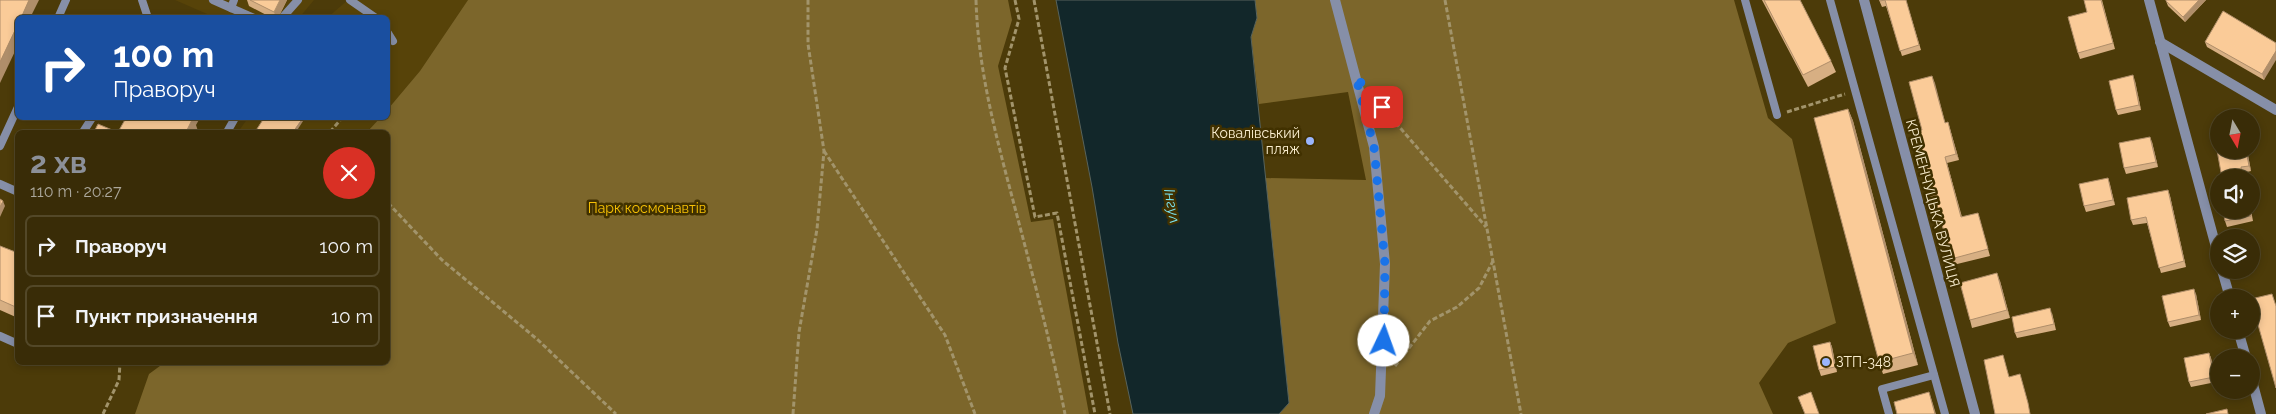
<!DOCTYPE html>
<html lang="uk">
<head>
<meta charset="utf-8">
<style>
	body { margin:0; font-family:Raleway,sans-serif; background:#403411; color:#f1f3f6; height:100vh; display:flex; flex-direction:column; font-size:19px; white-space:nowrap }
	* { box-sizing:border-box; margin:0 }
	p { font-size:16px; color:#aba79b }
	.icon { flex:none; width:28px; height:28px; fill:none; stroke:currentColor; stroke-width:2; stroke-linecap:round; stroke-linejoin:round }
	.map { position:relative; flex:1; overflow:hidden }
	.details { position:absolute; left:15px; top:130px; width:375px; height:235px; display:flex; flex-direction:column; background:#392c07; border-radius:8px; box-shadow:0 2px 8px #0003,0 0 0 1px #534828 }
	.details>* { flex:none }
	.guide { position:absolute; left:15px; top:15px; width:375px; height:105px; border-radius:8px; box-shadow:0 2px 8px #0003,0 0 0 1px #534828; background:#1a4fa0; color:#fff; overflow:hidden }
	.needle { width:32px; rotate:170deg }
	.tools { position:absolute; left:2210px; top:109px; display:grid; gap:10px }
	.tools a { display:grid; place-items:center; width:50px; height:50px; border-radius:50%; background:#392c07; box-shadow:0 2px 8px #0003,0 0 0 1px #534828; font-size:25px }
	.pin { position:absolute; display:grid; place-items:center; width:42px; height:42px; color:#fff; margin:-21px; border-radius:10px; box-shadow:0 2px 8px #0006 }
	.me { position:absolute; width:55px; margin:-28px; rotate:3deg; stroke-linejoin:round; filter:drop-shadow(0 0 4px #0008) }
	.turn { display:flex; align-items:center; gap:18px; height:105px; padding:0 15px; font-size:22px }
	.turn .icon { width:65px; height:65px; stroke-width:2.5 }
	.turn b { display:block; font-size:35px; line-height:42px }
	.round { display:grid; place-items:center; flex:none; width:52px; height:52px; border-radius:26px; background:#403411 }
	.head { display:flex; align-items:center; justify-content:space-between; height:85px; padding:0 15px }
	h1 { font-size:30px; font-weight:700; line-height:38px; color:#8c9099 }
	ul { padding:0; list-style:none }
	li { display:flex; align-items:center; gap:15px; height:62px; margin:0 10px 8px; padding:0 5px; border:2px solid #534828; border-radius:8px }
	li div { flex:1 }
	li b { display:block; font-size:19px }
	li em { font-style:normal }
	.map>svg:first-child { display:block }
	.built { fill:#574309 }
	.green { fill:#7c662b }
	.water { fill:#12272a; stroke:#58635c }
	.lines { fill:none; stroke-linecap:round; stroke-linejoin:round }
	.path { stroke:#a2946b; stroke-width:3; stroke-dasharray:5 2.5; stroke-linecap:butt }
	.service { stroke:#868fa8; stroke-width:8 }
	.minor { stroke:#868fa8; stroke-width:10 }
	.wall { fill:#d7af83 }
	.shaded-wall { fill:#af8e6a }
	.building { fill:#facb98; stroke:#af8e6a }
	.route { stroke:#1a73e8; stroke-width:9; stroke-dasharray:0 16.2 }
	.poi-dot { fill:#9ab5fd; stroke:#413100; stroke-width:2 }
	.labels { text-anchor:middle; stroke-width:5; stroke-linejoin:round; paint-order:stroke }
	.poi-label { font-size:14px; fill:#faeecf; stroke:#413100; text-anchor:end }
	.street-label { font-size:14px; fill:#faeecf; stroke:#413100 }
	.park-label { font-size:14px; fill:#f7c105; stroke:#413100 }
	.water-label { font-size:15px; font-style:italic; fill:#7ae6f6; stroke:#413100 }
</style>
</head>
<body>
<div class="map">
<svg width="2276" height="414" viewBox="0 0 2276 414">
	<rect width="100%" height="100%" fill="#4c3b09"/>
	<g class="built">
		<polygon points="175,0 314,0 299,18 214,17"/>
		<polygon points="348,0 468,0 420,71 388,109 388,18 327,18"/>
		<polygon points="248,118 380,118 367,132 238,132"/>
	</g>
	<g class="green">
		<polygon points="468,0 1008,0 1012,20 998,66 1031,222 1053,219 1089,414 135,414 149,374 164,363 388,362 388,132 367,132 380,118 388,118 388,109 420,71"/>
		<polygon points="1255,0 1734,0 1768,118 1792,139 1836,323 1788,343 1759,383 1773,414 1279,414 1289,403 1264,178 1366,180 1348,92 1259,104 1251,37 1257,18"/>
	</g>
	<polygon class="water" points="1056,0 1255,0 1257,18 1251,37 1289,403 1279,414 1133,414 1118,343 1092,187"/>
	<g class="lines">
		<g class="path">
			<path d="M976,0c2,71 21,140 39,208 18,68 36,136 50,206"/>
			<polyline points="1015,0 1019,19 1005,68 1035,217 1057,213 1095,414"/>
			<polyline points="1034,0 1110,414"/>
			<polyline points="1445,0 1521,414"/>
			<polyline points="1376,100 1486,227"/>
			<polyline points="1787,112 1845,94"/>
			<polyline points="330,132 342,118"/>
			<polyline points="824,151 945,335 975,414"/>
			<polyline points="388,203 442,260 538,340 616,414"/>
			<polyline points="1395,366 1430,321 1457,307 1479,288 1493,261"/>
			<polyline points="103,414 119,380 120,362"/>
			<polyline points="793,414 799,332 817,229 824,151 808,44 808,0"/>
		</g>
		<g class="service">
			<polyline points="142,0 148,18"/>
			<polyline points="213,0 231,8 234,0"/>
			<polyline points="350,0 376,18"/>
			<polyline points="1745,0 1777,115"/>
			<polyline points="1830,0 1945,414"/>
			<polyline points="231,8 254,18"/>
			<polyline points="58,18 66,0"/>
			<polyline points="282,18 298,0"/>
			<polyline points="388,33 393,41"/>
			<polyline points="83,132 92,118"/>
			<polyline points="227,132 235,118"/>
			<polyline points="0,146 18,107"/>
			<polyline points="0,184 18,192"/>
			<polyline points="0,336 18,344"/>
			<polyline points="1889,414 1882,389 1934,375"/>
		</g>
		<g class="minor">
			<polyline points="1335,0 1374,147 1385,264 1380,396 1374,414"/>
			<polyline points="1864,0 1975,414"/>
			<polyline points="2149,0 2219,258"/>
			<polyline points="2160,42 2276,110"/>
			<polyline points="2222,270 2230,298"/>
			<polyline points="2238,330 2246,358"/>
			<polyline points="2251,377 2261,414"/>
		</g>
	</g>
	<g class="wall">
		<polygon points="247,0 287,0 278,18 272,18 249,6"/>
		<polygon points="1762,0 1800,0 1831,61 1836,72 1808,87"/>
		<polygon points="1879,0 1907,0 1906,0 1921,50 1902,56 1886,6 1882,7"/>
		<polygon points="2084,0 2102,0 2115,49 2080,59 2078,53 2087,12"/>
		<polygon points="2206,0 2185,22 2168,6 2166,1"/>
		<polygon points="2205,42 2276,43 2264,80 2207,47"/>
		<polygon points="1932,76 1945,123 1948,122 1950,129 1959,160 1947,163 1962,217 1978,213 1990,256 1953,265 1937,207 1934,208 1932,202 1922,130"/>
		<polygon points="2135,81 2141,110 2118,115 2116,110"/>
		<polygon points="1848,109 1853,121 1918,365 1883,374 1879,362"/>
		<polygon points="2152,142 2158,167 2126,174 2124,168"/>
		<polygon points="2247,150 2251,171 2243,173 2244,178 2222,178"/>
		<polygon points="2108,178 2115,205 2086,212 2084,206"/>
		<polygon points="2168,190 2170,196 2186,267 2161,273 2147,223 2133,225 2131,220"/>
		<polygon points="2251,210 2253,221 2227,227 2225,221"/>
		<polygon points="0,246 18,253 18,318 0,310"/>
		<polygon points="2000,281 2010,318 1972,328 1970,320"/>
		<polygon points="2196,294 2201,320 2170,327 2168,322"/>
		<polygon points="2052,313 2056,330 2017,338 2015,333"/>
		<polygon points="1830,342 1832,347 1837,372 1821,376 1819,370"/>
		<polygon points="2209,353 2211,358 2216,382 2191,387 2189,382"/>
	</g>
	<g class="shaded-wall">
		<polygon points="29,0 39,0 30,18 21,18"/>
		<polygon points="280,0 287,0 278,18 276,18 274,12"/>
		<polygon points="2199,0 2206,0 2185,22 2183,17"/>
		<polygon points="18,24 18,45 0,83 0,62"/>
		<polygon points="2276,51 2276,60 2264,80 2262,74"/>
		<polygon points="2133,75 2135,81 2141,110 2139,105"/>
		<polygon points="1932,76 1935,83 1947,130 1945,123"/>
		<polygon points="1848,109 1853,121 1918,365 1913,353"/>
		<polygon points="190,118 200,118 196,125 198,131 197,132 186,132"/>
		<polygon points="303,118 305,118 296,132 293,132"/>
		<polygon points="1948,122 1950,129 1959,160 1956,154"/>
		<polygon points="2150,137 2152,142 2158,167 2156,162"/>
		<polygon points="2246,150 2247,150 2251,171 2249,166"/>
		<polygon points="1945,157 1947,163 1963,223 1961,217"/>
		<polygon points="2108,178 2110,184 2115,205 2113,200"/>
		<polygon points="2168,190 2170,196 2186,267 2184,261"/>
		<polygon points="3,201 5,206 0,217 0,207"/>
		<polygon points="1997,273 2000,281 2010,318 2007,310"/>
		<polygon points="2194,289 2196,294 2201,320 2199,315"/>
		<polygon points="1830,342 1832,347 1837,372 1835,367"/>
		<polygon points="2209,353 2211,358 2216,382 2214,377"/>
		<polygon points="1929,392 1933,404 1936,414 1935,414"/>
	</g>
	<g class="building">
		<polygon points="0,0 29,0 21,18 18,18 18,24 0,62"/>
		<polygon points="250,0 280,0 274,12"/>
		<polygon points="1764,0 1800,0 1831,61 1803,75"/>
		<polygon points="1879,0 1906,0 1919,45 1900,51 1885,0 1880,1"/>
		<polygon points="2084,0 2101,0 2113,43 2078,53 2068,17 2087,12"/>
		<polygon points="2166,0 2199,0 2183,17 2166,1"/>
		<polygon points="2223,11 2276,43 2276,51 2262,74 2205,42"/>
		<polygon points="2133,75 2139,105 2116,110 2109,81"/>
		<polygon points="1932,76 1945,123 1948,122 1956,154 1945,157 1961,217 1978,213 1988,249 1951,259 1936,201 1932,202 1926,179 1929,178 1917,131 1922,130 1909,82"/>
		<polygon points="1848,109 1913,353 1879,362 1814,118"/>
		<polygon points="126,118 193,118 186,132 118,132"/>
		<polygon points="264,118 303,118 293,132 255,132"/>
		<polygon points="98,124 117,132 94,132"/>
		<polygon points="2219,127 2219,150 2246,150 2249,166 2241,167 2243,178 2222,178 2213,128"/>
		<polygon points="2150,137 2156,162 2124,168 2119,143"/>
		<polygon points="2108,178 2113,200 2084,206 2079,184"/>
		<polygon points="2168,190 2184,261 2159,268 2146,217 2131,220 2127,198"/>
		<polygon points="0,199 3,201 0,207"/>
		<polygon points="2223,210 2250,210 2251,216 2225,221"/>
		<polygon points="0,246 18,253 18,308 0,300"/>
		<polygon points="1997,273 2007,310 1970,320 1960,283"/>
		<polygon points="2194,289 2199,315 2168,322 2162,296"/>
		<polygon points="2272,294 2276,306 2276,388 2251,300 2251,299"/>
		<polygon points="2050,308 2054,324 2015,333 2012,317"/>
		<polygon points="1830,342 1835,367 1819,370 1813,346"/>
		<polygon points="2209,353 2214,377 2189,382 2184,358"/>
		<polygon points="2003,355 2009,377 2020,374 2028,403 2030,414 1995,414 1984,360"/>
		<polygon points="1811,392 1819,414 1805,414 1798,397"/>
		<polygon points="1929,392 1935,414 1897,414 1894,402"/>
		<polygon points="2227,409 2228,414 2206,414"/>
	</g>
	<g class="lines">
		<polyline class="route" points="1382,107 1356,77 1374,147 1385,264 1384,341"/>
	</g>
	<g class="poi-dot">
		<circle cx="1310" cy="141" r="5"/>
		<circle cx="1826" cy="362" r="5"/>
	</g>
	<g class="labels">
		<g class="poi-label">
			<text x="1300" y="138">Ковалівський<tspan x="1300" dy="16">пляж</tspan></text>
			<text x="1836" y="367" text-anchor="start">ЗТП-348</text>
		</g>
		<g class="street-label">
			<text transform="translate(1933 203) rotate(75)" y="5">КРЕМЕНЧУЦЬКА ВУЛИЦЯ</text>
		</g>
		<g class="park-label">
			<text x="647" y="213">Парк космонавтів</text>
		</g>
		<g class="water-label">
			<text transform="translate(1172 206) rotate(80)" y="5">Інгул</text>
		</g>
	</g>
</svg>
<div class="tools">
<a><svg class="needle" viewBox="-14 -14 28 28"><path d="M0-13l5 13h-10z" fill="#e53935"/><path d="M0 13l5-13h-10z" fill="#aba79b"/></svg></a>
<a><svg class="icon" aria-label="sound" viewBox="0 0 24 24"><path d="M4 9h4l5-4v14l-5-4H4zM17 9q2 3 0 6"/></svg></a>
<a><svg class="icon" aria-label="layers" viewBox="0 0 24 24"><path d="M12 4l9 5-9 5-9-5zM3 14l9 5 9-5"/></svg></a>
<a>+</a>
<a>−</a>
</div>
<div class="pin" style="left:1382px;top:107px;background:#d93025"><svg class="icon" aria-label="arrive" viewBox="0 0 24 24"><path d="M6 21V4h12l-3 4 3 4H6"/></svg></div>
<svg class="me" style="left:1384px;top:341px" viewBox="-20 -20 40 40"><circle r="19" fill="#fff"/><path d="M0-13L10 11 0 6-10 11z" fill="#1a73e8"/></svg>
<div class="guide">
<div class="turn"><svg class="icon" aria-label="right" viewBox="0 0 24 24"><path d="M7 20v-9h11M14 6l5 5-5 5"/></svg><div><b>100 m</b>Праворуч</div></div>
</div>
<section class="details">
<div class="head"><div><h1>2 хв</h1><p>110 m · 20:27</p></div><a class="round" style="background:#d93025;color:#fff"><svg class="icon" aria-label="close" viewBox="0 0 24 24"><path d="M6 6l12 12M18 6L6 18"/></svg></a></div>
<ul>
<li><svg class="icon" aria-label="right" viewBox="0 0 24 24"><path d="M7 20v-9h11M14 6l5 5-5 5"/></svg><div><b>Праворуч</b></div><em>100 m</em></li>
<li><svg class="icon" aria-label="arrive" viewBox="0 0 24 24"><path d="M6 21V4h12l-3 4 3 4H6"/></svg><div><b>Пункт призначення</b></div><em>10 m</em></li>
</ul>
</section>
</div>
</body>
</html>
